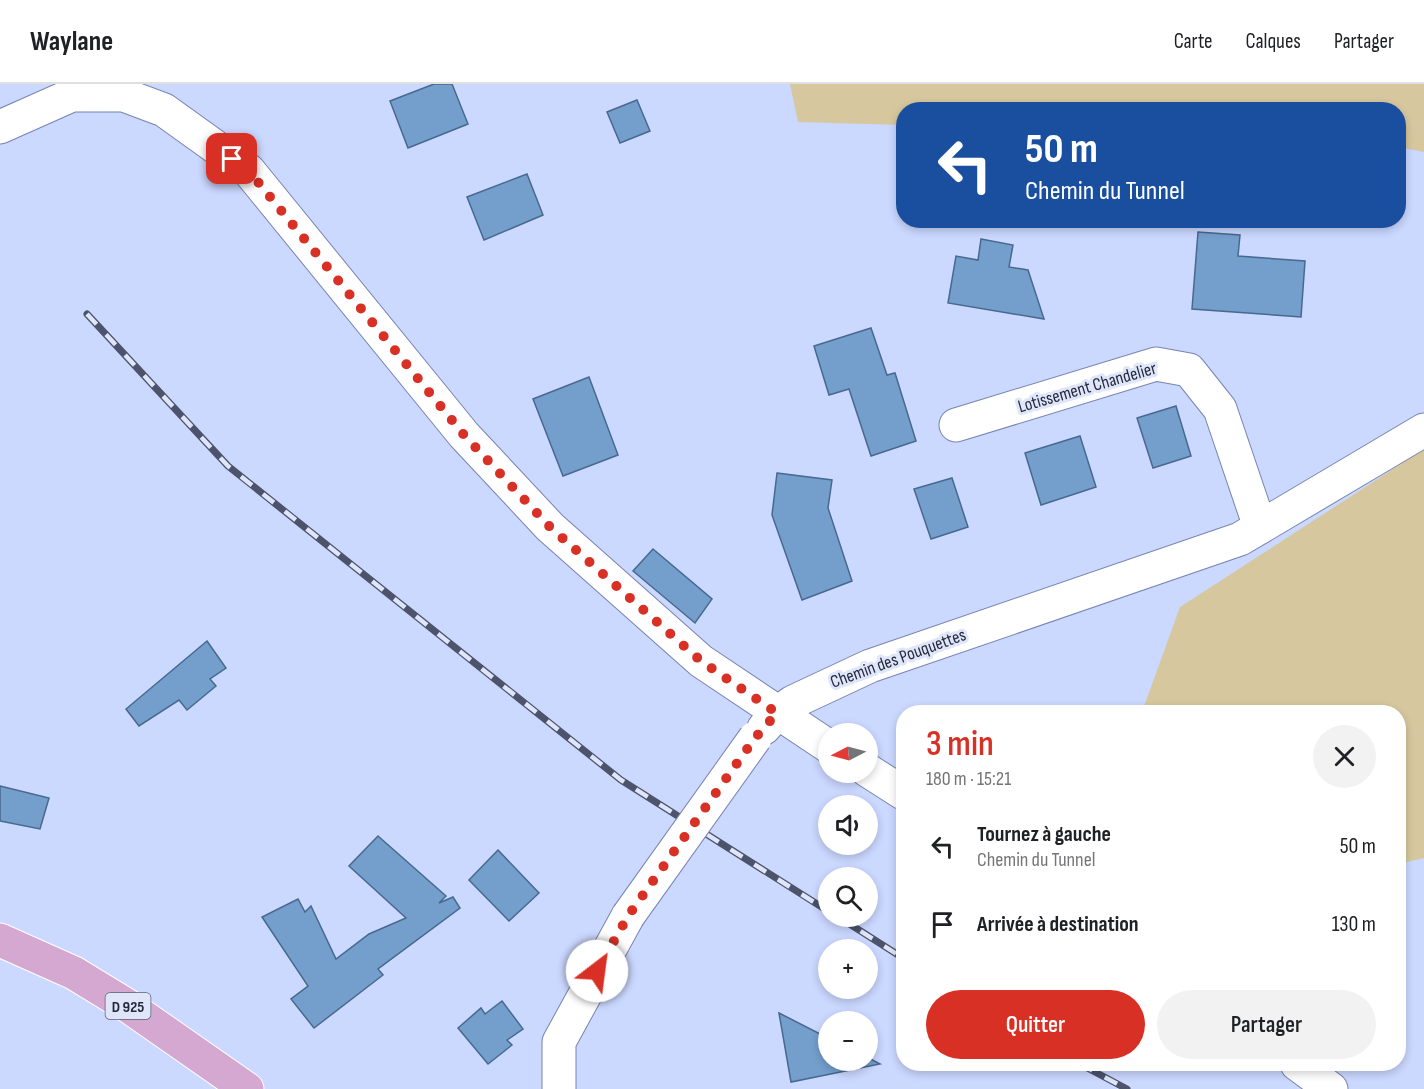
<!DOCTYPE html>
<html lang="fr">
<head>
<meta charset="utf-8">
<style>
	body { margin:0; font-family:"Sofia Sans Condensed",sans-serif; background:#f2f2f2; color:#202124; height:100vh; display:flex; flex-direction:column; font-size:22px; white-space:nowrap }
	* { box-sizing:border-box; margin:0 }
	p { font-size:20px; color:#757577 }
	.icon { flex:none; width:33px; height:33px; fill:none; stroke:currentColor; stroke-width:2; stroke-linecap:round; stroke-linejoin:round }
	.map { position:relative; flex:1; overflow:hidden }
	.details { position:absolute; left:896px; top:621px; width:510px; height:366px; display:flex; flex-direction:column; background:#fff; border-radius:24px; box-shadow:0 3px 9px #0003 }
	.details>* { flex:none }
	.top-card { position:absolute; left:896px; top:18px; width:510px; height:126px; border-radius:24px; box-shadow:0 3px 9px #0003; background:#1a4fa0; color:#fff; overflow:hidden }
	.needle { width:39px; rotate:264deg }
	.tools { position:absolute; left:818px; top:639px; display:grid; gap:12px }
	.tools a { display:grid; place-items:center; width:60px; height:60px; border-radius:50%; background:#fff; box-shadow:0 3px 9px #0003; font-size:30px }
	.pin { position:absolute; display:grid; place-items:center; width:51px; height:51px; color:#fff; margin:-26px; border-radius:12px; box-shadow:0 3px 9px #0006 }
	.me { position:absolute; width:66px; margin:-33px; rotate:30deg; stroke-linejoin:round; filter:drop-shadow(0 0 4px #0008) }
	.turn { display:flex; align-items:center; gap:21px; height:126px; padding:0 30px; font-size:27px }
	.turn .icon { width:78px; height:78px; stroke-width:2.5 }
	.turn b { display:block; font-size:42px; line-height:51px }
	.round { display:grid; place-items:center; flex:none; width:63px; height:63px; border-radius:32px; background:#f2f2f2 }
	.summary { display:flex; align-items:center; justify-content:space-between; height:102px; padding:0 30px }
	h1 { font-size:36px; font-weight:600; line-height:45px; color:#d93025 }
	.primary-button { display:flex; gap:12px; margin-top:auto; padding:12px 30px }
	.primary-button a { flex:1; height:69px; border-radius:36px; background:#d93025; color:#fff; font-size:24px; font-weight:600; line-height:69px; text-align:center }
	.primary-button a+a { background:#f2f2f2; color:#202124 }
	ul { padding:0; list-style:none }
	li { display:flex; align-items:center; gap:18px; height:78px; padding:0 30px }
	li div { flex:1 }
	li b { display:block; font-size:22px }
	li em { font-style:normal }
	header { display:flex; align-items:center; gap:36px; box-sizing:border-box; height:84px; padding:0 30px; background:#fff; border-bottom:2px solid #e0e0e0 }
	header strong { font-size:28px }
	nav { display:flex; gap:33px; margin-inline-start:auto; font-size:21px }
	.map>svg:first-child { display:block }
	.green { fill:#d6c79e }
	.building { fill:#749fcd; stroke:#48698d; stroke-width:1.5 }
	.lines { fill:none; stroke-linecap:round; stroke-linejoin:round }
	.minor-casing { stroke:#7684b0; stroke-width:35 }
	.primary-casing { stroke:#fff; stroke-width:35 }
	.minor { stroke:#fff; stroke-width:33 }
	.primary { stroke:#d4a8d0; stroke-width:33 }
	.rail-casing { stroke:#4c536a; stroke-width:7 }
	.rail { stroke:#dfe6f9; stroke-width:4.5; stroke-dasharray:14; stroke-linecap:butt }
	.minor-bridge-casing { stroke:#7684b0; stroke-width:35; stroke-linecap:butt }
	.minor-bridge { stroke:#fff; stroke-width:33 }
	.route { stroke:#d93025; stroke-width:10; stroke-dasharray:0 18 }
	.labels { text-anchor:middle; stroke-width:6; stroke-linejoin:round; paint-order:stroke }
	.shield { fill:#dfe6f9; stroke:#5c6275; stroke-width:1.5 }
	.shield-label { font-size:16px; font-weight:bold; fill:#242a3c }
	.street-label { font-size:18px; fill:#242a3c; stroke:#dfe6f9 }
</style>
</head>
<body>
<header>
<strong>Waylane</strong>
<nav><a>Carte</a><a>Calques</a><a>Partager</a></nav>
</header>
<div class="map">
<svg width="1424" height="1005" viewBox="0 0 1424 1005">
	<rect width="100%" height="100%" fill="#cbd8ff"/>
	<g class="green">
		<polygon points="790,0 1424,0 1424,68 1398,63 1398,26 903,26 903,41 798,38"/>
		<polygon points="1424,365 1424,774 1398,780 1398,628 1142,628 1180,523"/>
	</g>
	<g class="building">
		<polygon points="434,0 452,0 468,40 408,64 390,17"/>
		<polygon points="637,16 650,47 620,59 607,28"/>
		<polygon points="527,90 543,131 484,156 467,113"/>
		<polygon points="1198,148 1240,151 1238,172 1305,177 1301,233 1192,225"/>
		<polygon points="981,155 1013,161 1009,183 1028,186 1044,235 948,219 956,172 978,176"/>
		<polygon points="871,244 887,291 895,289 916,357 871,372 849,305 829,311 814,262"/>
		<polygon points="589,293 618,371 563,392 533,315"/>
		<polygon points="1176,322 1191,372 1153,384 1137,334"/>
		<polygon points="1080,352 1096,403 1041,421 1025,369"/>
		<polygon points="777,389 832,396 828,424 852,497 802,516 772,431"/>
		<polygon points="952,394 968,443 931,455 914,405"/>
		<polygon points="653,465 712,515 695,539 633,487"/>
		<polygon points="207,557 226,584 210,595 216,602 187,626 179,616 139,642 126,625"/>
		<polygon points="0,702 49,714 40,745 0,737"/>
		<polygon points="378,752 446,812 439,819 453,813 460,824 378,885 383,891 314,944 291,915 308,902 262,833 298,815 305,828 311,822 336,875 369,850 406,834 349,782"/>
		<polygon points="498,766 539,809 509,837 469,796"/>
		<polygon points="502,917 523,945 507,956 512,961 488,980 458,944 481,924 485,930"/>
		<polygon points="779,929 828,954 828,976 867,976 867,973 880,980 791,998"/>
	</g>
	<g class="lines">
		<defs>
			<g id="minor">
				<polyline points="0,43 72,11 124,11 164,26 249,87 464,351 550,443 701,577 828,662"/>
				<polyline points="956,341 1156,280 1189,286 1220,325 1260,443"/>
				<polyline points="764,644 777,629 793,618 870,582 1240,455 1424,346"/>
				<polyline points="867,686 903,709"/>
				<polyline points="1297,980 1331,1005"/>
				<polyline points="559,1005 559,958 628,832"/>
			</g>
			<polyline id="primary" points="0,856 74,889 128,922 247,1005"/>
		</defs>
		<use href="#minor" class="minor-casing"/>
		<use href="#primary" class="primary-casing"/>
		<use href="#minor" class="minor"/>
		<use href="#primary" class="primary"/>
		<defs>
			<g id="rail">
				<polyline points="87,230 228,382 621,696 828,827"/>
				<polyline points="837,832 903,874"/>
				<polyline points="1080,980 1127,1005"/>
			</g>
		</defs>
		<use href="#rail" class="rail-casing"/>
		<use href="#rail" class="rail"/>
		<defs>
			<polyline id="minor-bridge" points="628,832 755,654"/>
		</defs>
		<use href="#minor-bridge" class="minor-bridge-casing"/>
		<use href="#minor-bridge" class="minor-bridge"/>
	</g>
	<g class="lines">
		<polyline class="route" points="232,75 249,87 464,351 550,443 701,577 777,629 755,654 628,832 597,887"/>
	</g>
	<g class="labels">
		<rect class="shield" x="105.5" y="909" width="45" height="26" rx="4.5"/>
		<g class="shield-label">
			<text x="128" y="928">D 925</text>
		</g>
		<g class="street-label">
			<text transform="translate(1087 303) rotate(-16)" y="6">Lotissement Chandelier</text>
			<text transform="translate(898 574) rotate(-20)" y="6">Chemin des Pouquettes</text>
		</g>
	</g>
</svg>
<div class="tools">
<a><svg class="needle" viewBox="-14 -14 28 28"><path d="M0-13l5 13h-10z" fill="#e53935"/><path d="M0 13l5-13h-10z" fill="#757577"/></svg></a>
<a><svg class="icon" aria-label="sound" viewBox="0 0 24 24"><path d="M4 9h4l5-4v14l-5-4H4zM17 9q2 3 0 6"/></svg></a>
<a><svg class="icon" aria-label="search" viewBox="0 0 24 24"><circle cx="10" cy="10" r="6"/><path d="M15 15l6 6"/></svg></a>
<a>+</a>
<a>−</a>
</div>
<div class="pin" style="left:232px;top:75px;background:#d93025"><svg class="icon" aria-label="arrive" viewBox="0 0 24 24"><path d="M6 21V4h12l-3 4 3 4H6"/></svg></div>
<svg class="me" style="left:597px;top:887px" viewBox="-20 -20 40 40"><circle r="19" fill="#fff"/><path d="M0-13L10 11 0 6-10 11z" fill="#d93025"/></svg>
<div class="top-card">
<div class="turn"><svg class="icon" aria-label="left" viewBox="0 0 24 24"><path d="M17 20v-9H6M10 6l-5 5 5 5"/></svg><div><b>50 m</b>Chemin du Tunnel</div></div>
</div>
<section class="details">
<div class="summary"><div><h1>3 min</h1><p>180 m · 15:21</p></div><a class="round"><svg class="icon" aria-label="close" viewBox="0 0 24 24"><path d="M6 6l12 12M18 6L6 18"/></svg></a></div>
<ul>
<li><svg class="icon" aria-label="left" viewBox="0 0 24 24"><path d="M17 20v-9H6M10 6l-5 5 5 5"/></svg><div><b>Tournez à gauche</b><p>Chemin du Tunnel</p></div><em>50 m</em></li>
<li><svg class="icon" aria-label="arrive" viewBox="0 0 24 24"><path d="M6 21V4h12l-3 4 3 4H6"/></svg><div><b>Arrivée à destination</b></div><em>130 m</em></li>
</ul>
<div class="primary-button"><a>Quitter</a><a>Partager</a></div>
</section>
</div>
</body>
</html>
